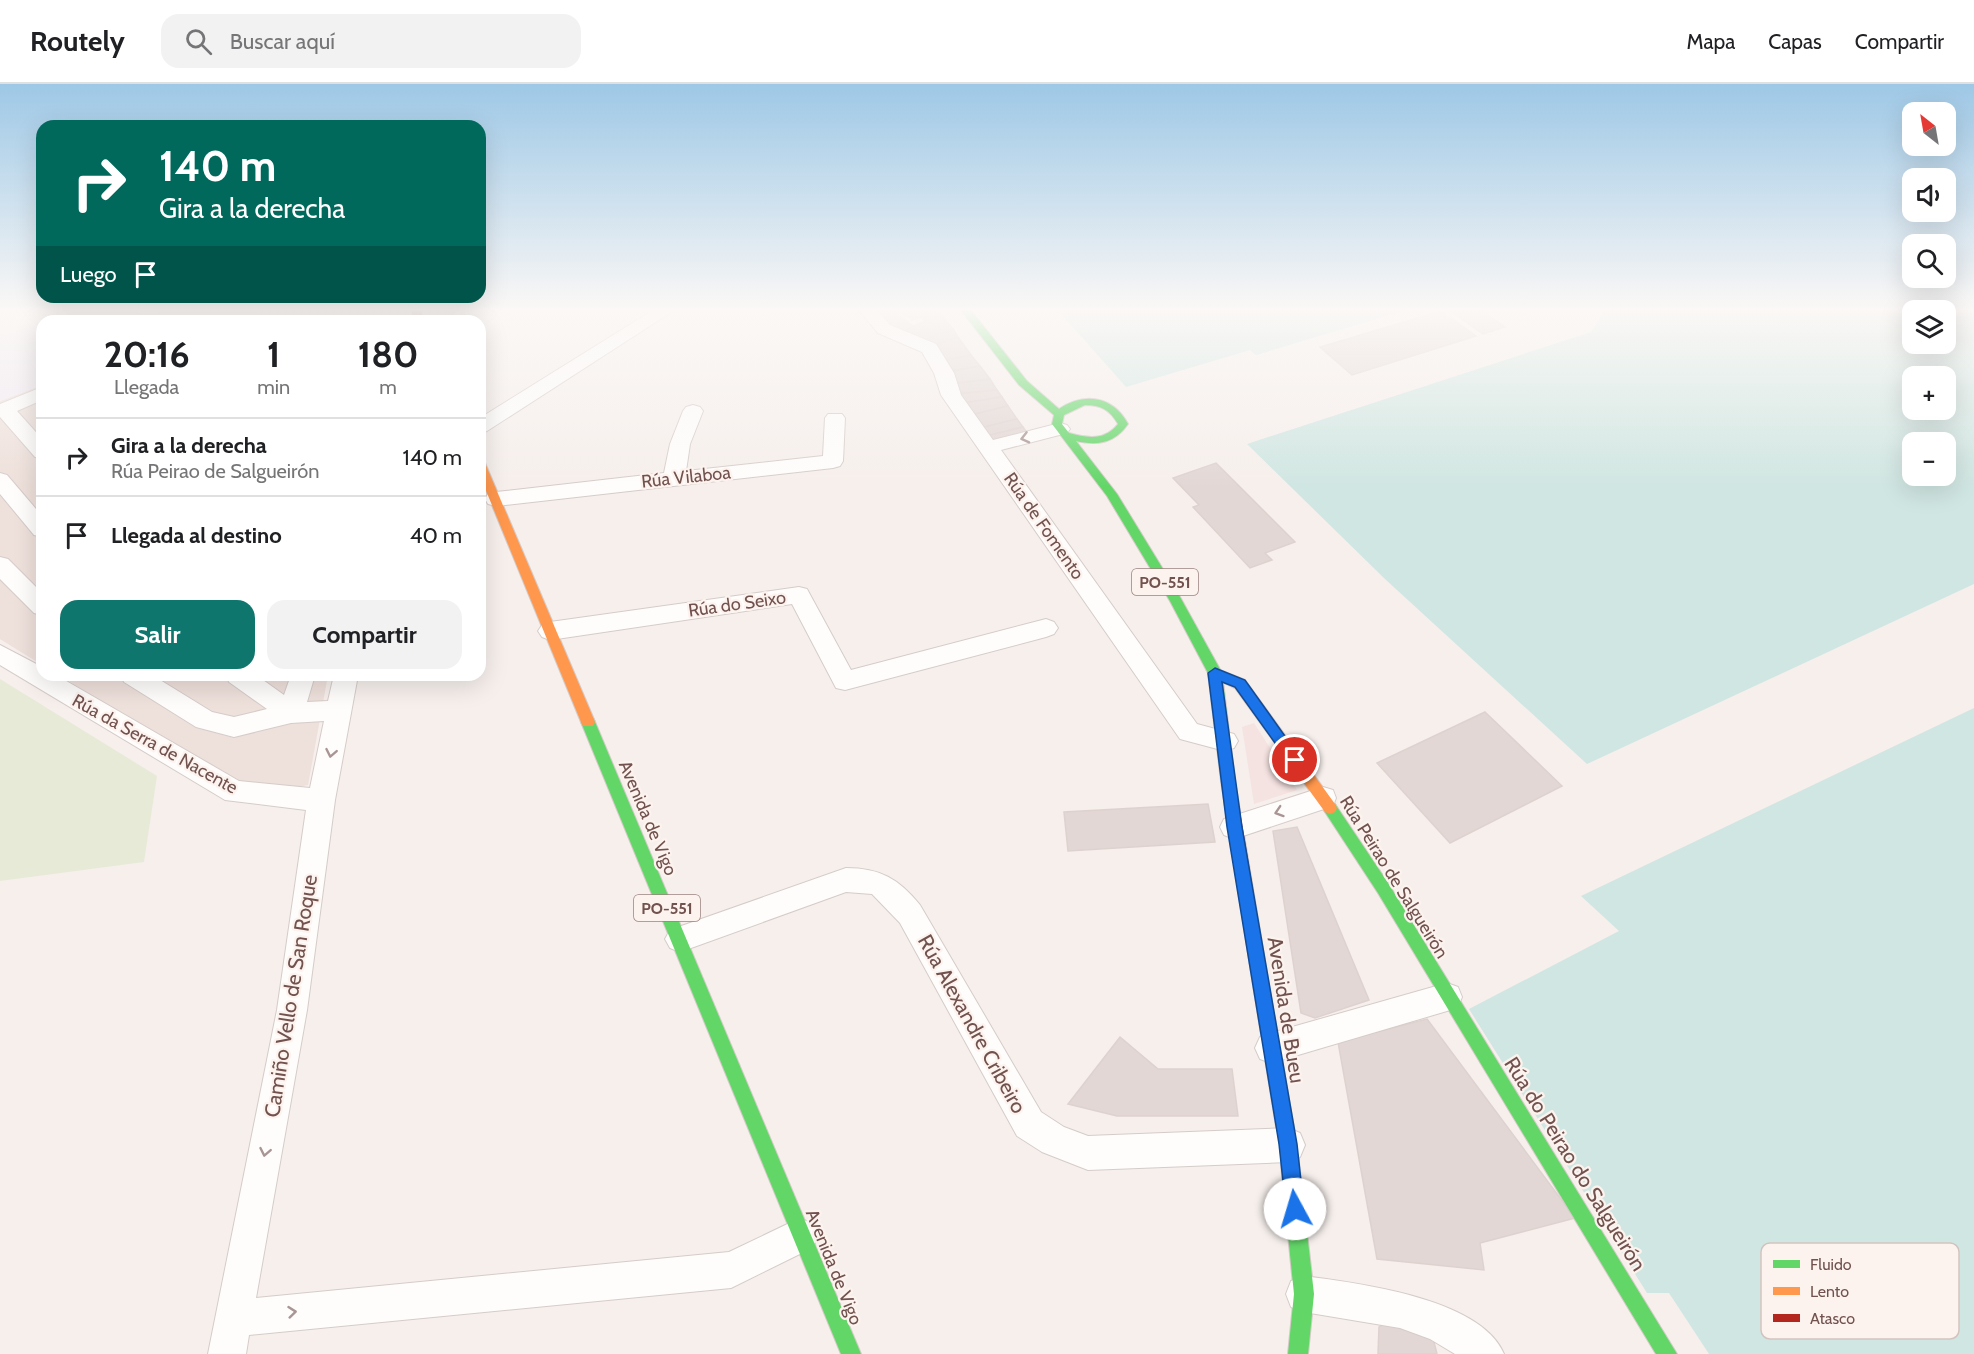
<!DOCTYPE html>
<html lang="es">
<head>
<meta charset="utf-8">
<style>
	body { margin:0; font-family:Cabin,sans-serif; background:#f2f2f2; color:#202124; height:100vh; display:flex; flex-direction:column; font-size:22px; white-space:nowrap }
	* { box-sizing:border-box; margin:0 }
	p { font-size:20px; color:#757577 }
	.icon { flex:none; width:33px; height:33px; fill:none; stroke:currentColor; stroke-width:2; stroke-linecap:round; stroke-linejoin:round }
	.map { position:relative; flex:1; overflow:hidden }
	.details { position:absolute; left:36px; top:231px; width:450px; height:366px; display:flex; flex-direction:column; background:#fff; border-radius:18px; box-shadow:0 6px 24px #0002 }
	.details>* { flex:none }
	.hud { position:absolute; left:36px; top:36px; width:450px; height:183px; border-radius:18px; box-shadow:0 6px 24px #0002; background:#00695c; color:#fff; overflow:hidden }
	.needle { width:39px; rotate:329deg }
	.buttons { position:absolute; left:1902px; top:18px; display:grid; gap:12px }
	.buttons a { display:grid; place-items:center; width:54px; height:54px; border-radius:12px; background:#fff; box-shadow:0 6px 24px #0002; font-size:30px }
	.pin { position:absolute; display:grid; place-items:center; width:51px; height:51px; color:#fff; margin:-26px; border:3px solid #fff; border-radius:50%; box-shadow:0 2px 6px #0007 }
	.me { position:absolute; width:66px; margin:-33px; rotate:354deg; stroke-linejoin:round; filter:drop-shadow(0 0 4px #0008) }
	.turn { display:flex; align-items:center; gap:21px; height:126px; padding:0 24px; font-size:27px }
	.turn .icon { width:78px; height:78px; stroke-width:2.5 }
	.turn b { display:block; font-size:42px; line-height:51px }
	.then { display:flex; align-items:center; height:57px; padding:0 24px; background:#0003; gap:12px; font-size:22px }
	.eta { display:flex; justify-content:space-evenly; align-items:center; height:102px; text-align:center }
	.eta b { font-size:36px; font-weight:800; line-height:42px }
	.action { display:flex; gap:12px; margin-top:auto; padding:12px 24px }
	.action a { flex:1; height:69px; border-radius:18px; background:#0f766e; color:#fff; font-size:24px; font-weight:800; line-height:69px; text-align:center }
	.action a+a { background:#f2f2f2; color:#202124 }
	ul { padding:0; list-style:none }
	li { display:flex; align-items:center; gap:18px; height:78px; padding:0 24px; border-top:2px solid #e0e0e0 }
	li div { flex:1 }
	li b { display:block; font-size:22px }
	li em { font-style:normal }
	header { display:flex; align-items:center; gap:36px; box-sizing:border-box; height:84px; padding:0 30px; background:#fff; border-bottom:2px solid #e0e0e0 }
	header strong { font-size:28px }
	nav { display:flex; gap:33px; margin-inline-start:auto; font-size:21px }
	.search { width:420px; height:54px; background:#f2f2f2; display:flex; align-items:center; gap:15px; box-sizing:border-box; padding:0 21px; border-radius:18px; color:#757577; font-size:22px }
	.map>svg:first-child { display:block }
	.residential { fill:#eee0db }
	.commercial { fill:#f5e3e1 }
	.education { fill:#f0eaf2 }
	.green { fill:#e8ead8 }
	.water { fill:#d0e6e2; fill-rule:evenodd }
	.building { fill:#e2d7d4; stroke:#ded2cf; stroke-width:1.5 }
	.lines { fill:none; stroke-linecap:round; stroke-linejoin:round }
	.street-casing { stroke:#d5ccc9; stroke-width:2 }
	.fast-casing { stroke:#d5cbc8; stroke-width:2 }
	.slow-casing { stroke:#d5cbc8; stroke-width:2 }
	.jam-casing { stroke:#d5cbc8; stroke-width:2 }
	.street { fill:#fefdfc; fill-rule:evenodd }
	.fast { fill:#63d668; fill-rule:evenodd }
	.slow { fill:#ff974d; fill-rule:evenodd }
	.jam { fill:#b3261e; fill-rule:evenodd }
	.oneway { stroke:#a99694 }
	.route { fill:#1a73e8; stroke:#114b97; stroke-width:1.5 }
	.labels { text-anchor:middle; stroke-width:4.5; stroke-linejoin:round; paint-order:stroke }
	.shield { fill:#fdf3ee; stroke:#9b827f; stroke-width:1.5 }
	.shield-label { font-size:16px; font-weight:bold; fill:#71524f }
	.street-label { font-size:18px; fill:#71524f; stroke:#fdf3ee }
	.near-street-label { font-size:21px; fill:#71524f; stroke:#fdf3ee }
	.key { fill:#fdf3ee; stroke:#d3c3be; stroke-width:1.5 }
	.key-label { font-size:16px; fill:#71524f }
</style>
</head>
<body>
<header>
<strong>Routely</strong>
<div class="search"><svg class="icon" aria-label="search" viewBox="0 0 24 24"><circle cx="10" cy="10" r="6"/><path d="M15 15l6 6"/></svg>Buscar aquí</div>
<nav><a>Mapa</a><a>Capas</a><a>Compartir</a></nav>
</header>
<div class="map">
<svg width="1974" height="1270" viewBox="0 0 1974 1270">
	<rect width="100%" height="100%" fill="#f6efec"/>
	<g class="residential">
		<polygon points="42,301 42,581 0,555 0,317"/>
		<polygon points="59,591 328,591 308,701 281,707 248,703 186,670"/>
	</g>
	<polygon class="commercial" points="1254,639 1297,706 1254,720 1242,643"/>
	<polygon class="education" points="42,238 42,301 0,317 0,253"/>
	<polygon class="green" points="0,595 157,692 144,778 0,797"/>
	<g class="water">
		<polygon points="1057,225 1410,225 1256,271 1250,266 1126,303"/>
		<path d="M1606,225h368v275l-387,180 -202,-185 -138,-135 344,-112zM1912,226h34v34h-34zM1912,292h34v34h-34zM1912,358h34v34h-34z"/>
		<polygon points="1974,624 1974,1270 1709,1270 1669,1209 1647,1209 1469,925 1619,847 1581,812"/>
	</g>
	<g class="building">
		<polygon points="894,225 898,231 879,236 872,226"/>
		<polygon points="899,225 934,225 940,230 925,237 921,233 912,236"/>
		<polygon points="1479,225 1505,243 1483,250 1449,226"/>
		<polygon points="1441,227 1476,252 1352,291 1320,263"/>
		<polygon points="940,230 953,245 920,258 897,250"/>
		<polygon points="898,231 913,242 897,250 879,236"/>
		<polygon points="953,245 958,253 932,262 920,258"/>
		<polygon points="958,253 971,271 943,277 932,262"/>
		<polygon points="971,271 980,282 947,288 943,277"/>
		<polygon points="980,282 990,295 952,300 947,288"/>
		<polygon points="990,295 997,306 956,310 952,300"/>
		<polygon points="997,306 1002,313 963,319 956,310"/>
		<polygon points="1002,313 1008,322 971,331 963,319"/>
		<polygon points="1008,322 1017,335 980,344 971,331"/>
		<polygon points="1017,335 1023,343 986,352 980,344"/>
		<polygon points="1023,343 1028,350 991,359 986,352"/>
		<polygon points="1216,379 1295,458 1265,469 1272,476 1250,484 1193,423 1199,421 1173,394"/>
		<polygon points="1485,628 1562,702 1450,759 1377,679"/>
		<polygon points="1208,720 1215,758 1068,767 1064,728"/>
		<polygon points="1297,743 1369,916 1315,934 1301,929 1273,747"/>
		<polygon points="1427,935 1575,1134 1480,1159 1484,1186 1377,1175 1338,958"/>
		<polygon points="1120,953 1158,985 1232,985 1238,1032 1117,1032 1068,1020"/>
		<polygon points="1396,1233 1431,1246 1437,1270 1378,1270 1379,1243"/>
	</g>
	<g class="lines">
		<defs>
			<g id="street">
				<polygon points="139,225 157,225 161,237 143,237"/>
				<polygon points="655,225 676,225 487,347 480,349 480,334"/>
				<polygon points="858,225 876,225 890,241 936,260 954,289 961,311 993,356 1060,339 1067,341 1070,345 1067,349 1001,366 1197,640 1234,650 1238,657 1234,664 1225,667 1180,655 941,311 934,289 922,268 878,249"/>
				<polygon points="42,303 42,316 17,327 42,355 42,374 35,373 0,333 0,320"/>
				<polygon points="693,321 700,323 703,327 690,360 686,387 823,372 825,334 828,330 842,330 845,334 843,377 840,382 833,384 496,422 488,420 485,415 488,410 496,408 664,389 670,360 683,327 686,323"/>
				<polygon points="0,389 7,391 42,432 42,453 34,451 0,410"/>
				<polygon points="0,473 8,475 42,509 42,531 34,529 0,495"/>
				<polygon points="799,503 807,505 851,586 1046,535 1054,538 1058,544 1054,550 1046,553 845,606 836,604 792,520 550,556 542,553 538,547 542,541 550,538"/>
				<polygon points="0,561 42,583 42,591 56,591 239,697 310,704 324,637 291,639 234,653 196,643 124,598 121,591 152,591 212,628 234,633 267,625 229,598 226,591 256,591 284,611 291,591 315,591 307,618 328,617 334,591 358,591 335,716 307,926 256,1214 729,1168 800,1134 812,1140 818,1152 812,1164 731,1204 249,1251 246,1270 208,1270 277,926 306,726 225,716 0,581"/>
				<polygon points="1323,703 1333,706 1336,714 1333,722 1234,755 1224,751 1220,743 1224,735"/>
				<path d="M846,784c34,0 53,11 74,37l121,207 23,15 24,9 200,-8 12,5 5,12 -5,12 -12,5 -200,8 -46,-18 -25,-16 -117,-213 -28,-29 -26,-2 -166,60 -10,-4 -5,-9 5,-9z"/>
				<polygon points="1447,899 1458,903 1462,913 1458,923 1447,927 1271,979 1260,975 1255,964 1260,953 1271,949"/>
				<path d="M1304,1192c53,7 177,22 200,78h-49l-25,-15 -30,-11 -96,-16 -13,-5 -5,-13 5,-13z"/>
			</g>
			<g id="fast">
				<path d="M960,225h10l57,72 32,28c26,-18 55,-12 69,15 -13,19 -30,22 -52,17l41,53 63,103 42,76 13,108 -2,4h-10l-2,-4 -13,-108 -38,-72 -63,-105 -55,-72 2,-9 -35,-30zM1085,321c16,0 25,5 33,19 -13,17 -31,14 -49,9l-7,-9 2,-9z"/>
				<polygon points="588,633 593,634 595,638 861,1270 841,1270 581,638 583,634"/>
				<polygon points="1330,718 1335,720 1388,799 1677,1270 1656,1270 1378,809 1325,728 1323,724 1325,720"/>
				<polygon points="1261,894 1267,896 1269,901 1297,1061 1314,1210 1308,1270 1288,1270 1294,1210 1279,1061 1253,901 1255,896"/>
			</g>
			<g id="slow">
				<polygon points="480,376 485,379 595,638 593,642 583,642 581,638 480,392"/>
				<polygon points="1215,584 1245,596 1335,720 1337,724 1335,728 1330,730 1325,728 1235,604 1210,592 1208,589"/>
			</g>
			<g id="jam">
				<polygon points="410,225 420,225 425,237 415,237"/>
				<polygon points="1228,691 1233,693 1235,697 1269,901 1267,906 1261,908 1255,906 1253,901 1221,697 1223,693"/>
			</g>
		</defs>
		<use href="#street" class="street-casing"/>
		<use href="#fast" class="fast-casing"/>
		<use href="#slow" class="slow-casing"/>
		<use href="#jam" class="jam-casing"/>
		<use href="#street" class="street"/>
		<use href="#fast" class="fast"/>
		<use href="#slow" class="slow"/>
		<use href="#jam" class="jam"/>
	</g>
	<defs><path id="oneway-chevron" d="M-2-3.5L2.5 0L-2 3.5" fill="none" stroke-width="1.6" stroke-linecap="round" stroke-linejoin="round" transform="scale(1.5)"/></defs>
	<g class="oneway">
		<use href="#oneway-chevron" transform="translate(1025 354) rotate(166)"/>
		<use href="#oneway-chevron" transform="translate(331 669) rotate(101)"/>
		<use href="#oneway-chevron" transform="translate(1279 728) rotate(162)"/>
		<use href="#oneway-chevron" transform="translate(265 1068) rotate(101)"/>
		<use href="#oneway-chevron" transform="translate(292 1228) rotate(-6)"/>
	</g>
	<linearGradient id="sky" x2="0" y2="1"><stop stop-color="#9ec8e6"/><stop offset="0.56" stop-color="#fbf8f6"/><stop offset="1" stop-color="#fbf8f6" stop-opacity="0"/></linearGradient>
	<rect width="1974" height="403" fill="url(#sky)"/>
	<polygon class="route" points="1215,584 1245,596 1302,676 1295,681 1290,680 1235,603 1222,598 1242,743 1297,1060 1304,1125 1301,1131 1295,1134 1288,1131 1286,1125 1279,1060 1227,743 1208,589"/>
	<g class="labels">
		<g class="shield">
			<rect x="1132" y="485" width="66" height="26" rx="4.5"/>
			<rect x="634" y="811" width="66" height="26" rx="4.5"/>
		</g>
		<g class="shield-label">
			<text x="1165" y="504">PO-551</text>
			<text x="667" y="830">PO-551</text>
		</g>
		<g class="street-label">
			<text transform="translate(686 393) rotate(-6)" y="6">Rúa Vilaboa</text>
			<text transform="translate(1044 442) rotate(55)" y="6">Rúa de Fomento</text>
			<text transform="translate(737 520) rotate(-8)" y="6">Rúa do Seixo</text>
			<text transform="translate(155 660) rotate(29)" y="6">Rúa da Serra de Nacente</text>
			<text transform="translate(648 734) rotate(67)" y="6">Avenida de Vigo</text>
			<text transform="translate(1394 793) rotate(58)" y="6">Rúa Peirao de Salgueirón</text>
			<text transform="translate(834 1183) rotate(68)" y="6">Avenida de Vigo</text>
		</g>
		<g class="near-street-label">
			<text transform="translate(291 912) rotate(-81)" y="7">Camiño Vello de San Roque</text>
			<text transform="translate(1286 926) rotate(81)" y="7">Avenida de Bueu</text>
			<text transform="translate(972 940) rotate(61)" y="7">Rúa Alexandre Cribeiro</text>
			<text transform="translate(1575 1080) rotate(58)" y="7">Rúa do Peirao do Salgueirón</text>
		</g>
	</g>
	<rect x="1761" y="1159" width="198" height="96" rx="9" class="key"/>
	<rect x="1773" y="1176" width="27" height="8" fill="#63d668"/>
	<rect x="1773" y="1203" width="27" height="8" fill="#ff974d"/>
	<rect x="1773" y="1230" width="27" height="8" fill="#b3261e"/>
	<g class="key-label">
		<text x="1810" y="1186">Fluido</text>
		<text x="1810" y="1213">Lento</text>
		<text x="1810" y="1240">Atasco</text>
	</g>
</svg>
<div class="buttons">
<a><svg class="needle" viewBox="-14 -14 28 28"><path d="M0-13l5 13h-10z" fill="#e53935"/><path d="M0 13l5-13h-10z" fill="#757577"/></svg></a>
<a><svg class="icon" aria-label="sound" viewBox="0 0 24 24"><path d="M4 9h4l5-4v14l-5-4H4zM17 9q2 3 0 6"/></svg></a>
<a><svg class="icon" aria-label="search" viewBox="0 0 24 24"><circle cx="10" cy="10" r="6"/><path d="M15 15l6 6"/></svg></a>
<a><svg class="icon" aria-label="layers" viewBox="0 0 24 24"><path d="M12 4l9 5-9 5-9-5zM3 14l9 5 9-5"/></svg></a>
<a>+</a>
<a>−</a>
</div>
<div class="pin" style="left:1295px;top:676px;background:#d93025"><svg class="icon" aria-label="arrive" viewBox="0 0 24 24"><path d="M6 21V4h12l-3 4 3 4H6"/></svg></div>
<svg class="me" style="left:1295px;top:1125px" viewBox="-20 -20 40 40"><circle r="19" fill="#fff"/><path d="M0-13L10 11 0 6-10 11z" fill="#1a73e8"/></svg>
<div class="hud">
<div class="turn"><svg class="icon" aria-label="right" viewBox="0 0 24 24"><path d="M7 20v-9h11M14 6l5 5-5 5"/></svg><div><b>140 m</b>Gira a la derecha</div></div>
<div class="then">Luego<svg class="icon" aria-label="arrive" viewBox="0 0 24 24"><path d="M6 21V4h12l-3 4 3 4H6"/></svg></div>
</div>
<section class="details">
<div class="eta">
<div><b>20:16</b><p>Llegada</p></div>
<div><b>1</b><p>min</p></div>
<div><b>180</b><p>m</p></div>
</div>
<ul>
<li><svg class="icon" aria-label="right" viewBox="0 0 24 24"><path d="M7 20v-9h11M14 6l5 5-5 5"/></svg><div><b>Gira a la derecha</b><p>Rúa Peirao de Salgueirón</p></div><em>140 m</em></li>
<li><svg class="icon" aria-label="arrive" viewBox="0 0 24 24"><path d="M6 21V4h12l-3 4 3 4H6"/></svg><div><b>Llegada al destino</b></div><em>40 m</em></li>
</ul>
<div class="action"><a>Salir</a><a>Compartir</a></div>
</section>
</div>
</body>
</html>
